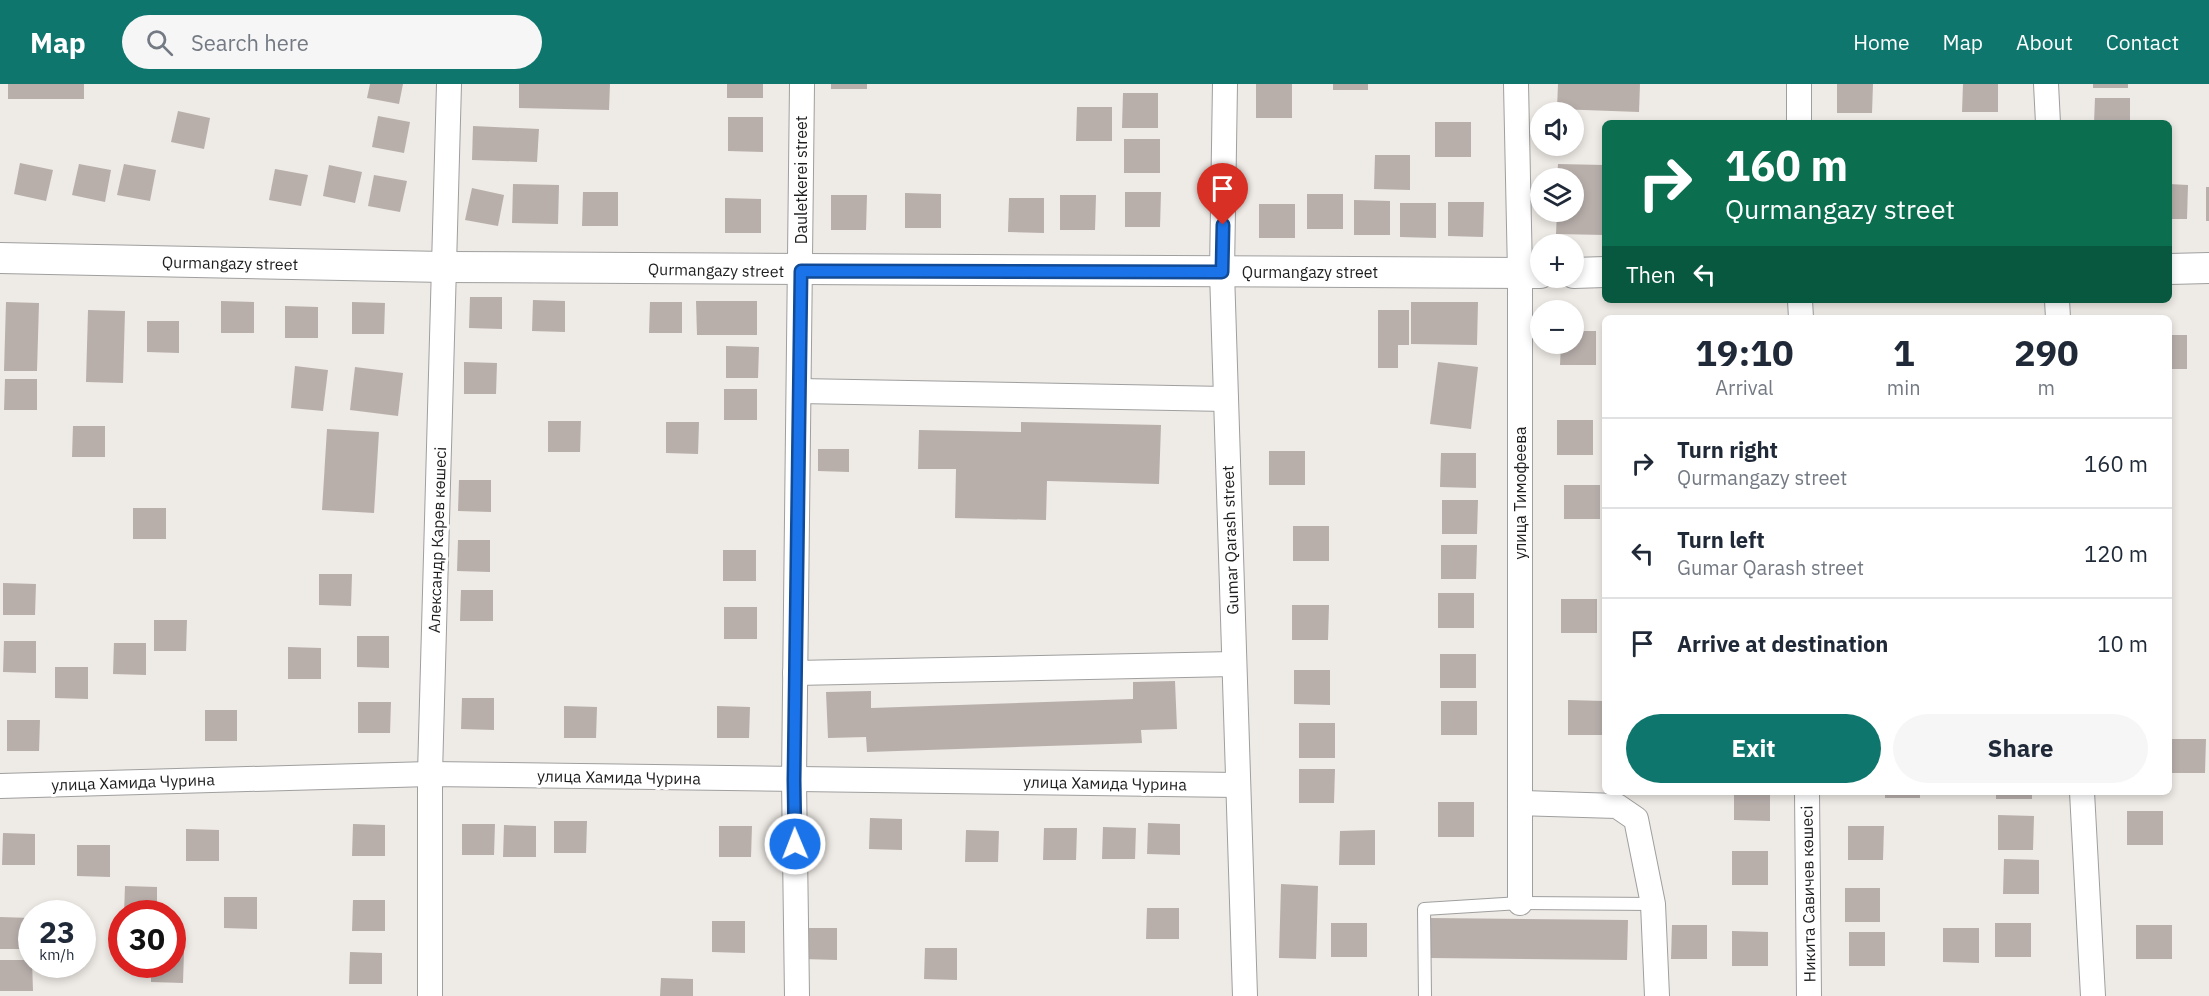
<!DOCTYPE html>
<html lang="en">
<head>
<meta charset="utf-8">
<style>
	body { margin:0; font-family:"IBM Plex Sans",sans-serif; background:#f6f6f7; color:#1f2937; height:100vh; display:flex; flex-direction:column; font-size:22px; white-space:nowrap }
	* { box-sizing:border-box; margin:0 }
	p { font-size:20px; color:#747a83 }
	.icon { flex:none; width:33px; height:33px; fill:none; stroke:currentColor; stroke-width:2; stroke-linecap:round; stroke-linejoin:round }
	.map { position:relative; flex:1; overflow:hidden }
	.side { position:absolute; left:1602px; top:231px; width:570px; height:480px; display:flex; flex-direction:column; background:#fff; border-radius:9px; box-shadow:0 3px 9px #0003 }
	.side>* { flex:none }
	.guide { position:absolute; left:1602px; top:36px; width:570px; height:183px; border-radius:9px; box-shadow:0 3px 9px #0003; background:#0b6e4f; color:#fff; overflow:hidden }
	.buttons { position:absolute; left:1530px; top:18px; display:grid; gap:12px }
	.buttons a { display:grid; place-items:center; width:54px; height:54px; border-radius:50%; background:#fff; box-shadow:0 3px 9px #0003; font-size:30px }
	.speed { position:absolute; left:18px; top:816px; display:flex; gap:12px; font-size:30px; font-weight:700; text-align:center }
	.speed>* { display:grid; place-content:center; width:78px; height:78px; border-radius:50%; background:#fff; box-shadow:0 3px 9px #0003; line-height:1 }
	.speed small { font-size:15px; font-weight:400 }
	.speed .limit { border:9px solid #d22; background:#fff; color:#111 }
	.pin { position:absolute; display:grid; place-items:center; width:51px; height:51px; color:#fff; margin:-62px -26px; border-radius:50% 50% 50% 0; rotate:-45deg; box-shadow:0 0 6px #0007 }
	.pin .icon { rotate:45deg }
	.me { position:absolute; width:66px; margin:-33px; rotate:359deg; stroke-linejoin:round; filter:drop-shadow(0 0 4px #0008) }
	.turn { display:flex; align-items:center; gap:21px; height:126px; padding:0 24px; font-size:27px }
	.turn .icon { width:78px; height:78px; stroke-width:2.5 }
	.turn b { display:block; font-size:42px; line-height:51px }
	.then { display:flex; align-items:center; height:57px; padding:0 24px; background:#0003; gap:12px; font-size:22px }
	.eta { display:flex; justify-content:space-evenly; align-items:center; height:102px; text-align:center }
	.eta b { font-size:36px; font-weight:800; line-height:42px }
	.action { display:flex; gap:12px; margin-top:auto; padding:12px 24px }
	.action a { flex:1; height:69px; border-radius:36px; background:#0f766e; color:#fff; font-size:24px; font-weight:800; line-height:69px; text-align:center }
	.action a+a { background:#f6f6f7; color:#1f2937 }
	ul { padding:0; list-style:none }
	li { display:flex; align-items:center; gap:18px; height:90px; padding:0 24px; border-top:2px solid #e0e1e3 }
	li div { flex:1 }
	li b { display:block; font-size:22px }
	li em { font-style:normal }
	header { display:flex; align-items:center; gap:36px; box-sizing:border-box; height:84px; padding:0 30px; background:#0f766e; color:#fff }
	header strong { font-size:28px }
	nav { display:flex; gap:33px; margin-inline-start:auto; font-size:21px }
	.search { width:420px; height:54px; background:#f6f6f7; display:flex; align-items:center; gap:15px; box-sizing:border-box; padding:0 21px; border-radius:33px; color:#747a83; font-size:22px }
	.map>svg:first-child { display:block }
	.building { fill:#b8afab }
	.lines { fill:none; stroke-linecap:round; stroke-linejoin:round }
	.service-casing { stroke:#9f9f9f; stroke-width:14 }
	.minor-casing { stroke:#9f9f9f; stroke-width:26 }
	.tertiary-casing { stroke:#9f9f9f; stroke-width:32 }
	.service { stroke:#fff; stroke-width:12 }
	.minor { stroke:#fff; stroke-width:24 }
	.tertiary { stroke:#fff; stroke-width:30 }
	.route-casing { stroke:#114b97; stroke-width:15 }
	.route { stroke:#1a73e8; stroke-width:10 }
	.labels { text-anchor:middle; stroke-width:6; stroke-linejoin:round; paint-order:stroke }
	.street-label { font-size:16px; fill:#1e1e1e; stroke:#fff }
</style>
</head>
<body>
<header>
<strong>Map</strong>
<div class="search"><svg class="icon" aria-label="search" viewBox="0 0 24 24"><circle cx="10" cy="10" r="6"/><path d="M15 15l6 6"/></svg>Search here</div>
<nav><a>Home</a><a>Map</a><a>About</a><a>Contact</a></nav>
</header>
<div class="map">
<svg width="2209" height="912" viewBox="0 0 2209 912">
	<rect width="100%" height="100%" fill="#eeeae5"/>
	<g class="building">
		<rect x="8" y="0" width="76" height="15"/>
		<polygon points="370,0 403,0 399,20 367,14"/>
		<polygon points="519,0 610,0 609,26 519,24"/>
		<rect x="727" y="0" width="36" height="14"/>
		<rect x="831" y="0" width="36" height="5"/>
		<rect x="1256" y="0" width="36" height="34"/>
		<rect x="1333" y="0" width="35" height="6"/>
		<polygon points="1558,0 1640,0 1639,28 1557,25"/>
		<polygon points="1837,0 1873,0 1872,29 1837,29"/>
		<polygon points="1963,0 1998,0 1998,28 1962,28"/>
		<rect x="2093" y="0" width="35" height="4"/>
		<polygon points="1123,9 1158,9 1158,44 1122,44"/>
		<polygon points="2095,14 2130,14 2130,39 2094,39"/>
		<polygon points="1077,23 1112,23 1112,57 1076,57"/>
		<polygon points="178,27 210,34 204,65 171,58"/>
		<polygon points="378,32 410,38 404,69 372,63"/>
		<polygon points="728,33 763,33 763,68 728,67"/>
		<rect x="1435" y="38" width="36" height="35"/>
		<polygon points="473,42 539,45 537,78 472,76"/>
		<rect x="1124" y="55" width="36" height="34"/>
		<polygon points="1375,71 1410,71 1410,106 1374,105"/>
		<polygon points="20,79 53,86 46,117 14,110"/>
		<polygon points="79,80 111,86 105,118 72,111"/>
		<polygon points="124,80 156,86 150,117 117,111"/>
		<polygon points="1558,80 1605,81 1605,151 1556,150 1557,128 1574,128 1574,94 1557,94"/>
		<polygon points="329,81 362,88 355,119 323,112"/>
		<polygon points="275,85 308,91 301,122 269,116"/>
		<polygon points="374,91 407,97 400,128 368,122"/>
		<polygon points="513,100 559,101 558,140 512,139"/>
		<polygon points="2169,100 2188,101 2187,135 2169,135"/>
		<rect x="2206" y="103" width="3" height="34"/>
		<polygon points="472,104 504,111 498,142 465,136"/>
		<polygon points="583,108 618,108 618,142 582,142"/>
		<polygon points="1125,108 1161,108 1160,143 1125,143"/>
		<polygon points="905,109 941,110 941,144 905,144"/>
		<rect x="1307" y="110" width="36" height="35"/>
		<polygon points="831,111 867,111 866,146 831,146"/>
		<polygon points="1060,111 1096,111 1095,146 1060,146"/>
		<polygon points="725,114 761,115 761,149 725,149"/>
		<polygon points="1009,114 1044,114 1044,149 1008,148"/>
		<polygon points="1354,116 1390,117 1390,151 1354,151"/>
		<polygon points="1448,118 1484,118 1483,153 1448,152"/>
		<polygon points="1400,119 1436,119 1436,154 1400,153"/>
		<rect x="1259" y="120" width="36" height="34"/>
		<polygon points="470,213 502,213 502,245 469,244"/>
		<polygon points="533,216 565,217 565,248 532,247"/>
		<polygon points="221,217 254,218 254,249 221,249"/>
		<polygon points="696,217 757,217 757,251 697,251"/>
		<polygon points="6,218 39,219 37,287 4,287"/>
		<polygon points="352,218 385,219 384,250 352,250"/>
		<polygon points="650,218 682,218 682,249 649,249"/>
		<polygon points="1411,218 1478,218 1477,261 1411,260"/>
		<polygon points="285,222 318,223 318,254 285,254"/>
		<polygon points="88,226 125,227 123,299 86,298"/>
		<polygon points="1378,226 1409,226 1409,261 1398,261 1398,284 1378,284"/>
		<polygon points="147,237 179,237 179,269 147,268"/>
		<polygon points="1574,247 1596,247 1596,281 1560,281 1561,260 1574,260"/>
		<rect x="2169" y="251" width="18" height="34"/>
		<polygon points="726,262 759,263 758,294 726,294"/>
		<polygon points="464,278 497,279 496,310 464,310"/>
		<polygon points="1438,278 1478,283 1471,345 1430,340"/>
		<polygon points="295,282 328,286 323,327 291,324"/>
		<polygon points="355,283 403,289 398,332 350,326"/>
		<polygon points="5,295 37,295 37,326 4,326"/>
		<rect x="724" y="305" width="33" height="31"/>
		<rect x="1557" y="336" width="36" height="35"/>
		<polygon points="548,337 581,337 580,368 548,368"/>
		<polygon points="666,338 699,338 698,370 666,369"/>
		<polygon points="1021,338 1161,341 1159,400 1047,397 1046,436 955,434 956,385 918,385 919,346 1021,348"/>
		<polygon points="73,342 105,342 105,373 72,373"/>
		<polygon points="327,345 379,348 374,429 322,426"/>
		<polygon points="818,365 849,365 849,388 818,387"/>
		<rect x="1269" y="367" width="36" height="34"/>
		<polygon points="1441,369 1476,369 1476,404 1440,403"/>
		<polygon points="459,396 491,396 491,428 458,427"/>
		<rect x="1564" y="401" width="36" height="34"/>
		<polygon points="1442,416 1478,416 1477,450 1442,450"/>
		<rect x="133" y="424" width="33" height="31"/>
		<rect x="1293" y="442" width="36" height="35"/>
		<polygon points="458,456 490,456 490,488 457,487"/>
		<polygon points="1441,461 1477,461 1476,495 1441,495"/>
		<rect x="723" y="466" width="33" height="31"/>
		<polygon points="319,490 352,490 351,522 319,521"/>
		<polygon points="3,499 36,500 35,531 3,531"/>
		<polygon points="461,506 493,506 493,537 460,537"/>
		<rect x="1438" y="509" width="36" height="35"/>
		<rect x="1561" y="515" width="36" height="34"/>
		<polygon points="1292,521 1329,521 1328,556 1292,556"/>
		<rect x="724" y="523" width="33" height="32"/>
		<polygon points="154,536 187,536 186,567 154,567"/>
		<polygon points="357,552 389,552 389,584 357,583"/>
		<polygon points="4,557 36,557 36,589 3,588"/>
		<polygon points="114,559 146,559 146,591 113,590"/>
		<polygon points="288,563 321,564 321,595 288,595"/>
		<rect x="1440" y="570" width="36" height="34"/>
		<polygon points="55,583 88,583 88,615 55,614"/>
		<polygon points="1294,586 1330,586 1330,621 1294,620"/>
		<polygon points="1175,597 1177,645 1141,646 1142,659 867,668 866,653 828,654 826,608 871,607 871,624 1133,615 1133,598"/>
		<polygon points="462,614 494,614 494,646 461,645"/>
		<polygon points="1568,616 1604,617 1604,651 1568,651"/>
		<rect x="1441" y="617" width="36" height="34"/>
		<polygon points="358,618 391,618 390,649 358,649"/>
		<polygon points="564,622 597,623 596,654 564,654"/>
		<polygon points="717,622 750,623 749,654 717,654"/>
		<rect x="205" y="626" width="32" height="31"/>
		<polygon points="7,636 40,636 39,667 7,667"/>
		<rect x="1299" y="639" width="36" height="35"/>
		<polygon points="2170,655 2206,655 2205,689 2170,689"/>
		<polygon points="1299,685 1335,685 1334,719 1299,719"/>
		<polygon points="1734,708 1770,708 1770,737 1734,736"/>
		<rect x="1885" y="708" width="35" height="6"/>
		<rect x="1996" y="708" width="36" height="7"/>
		<rect x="1438" y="718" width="36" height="35"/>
		<rect x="2127" y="727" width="36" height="34"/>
		<polygon points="1998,731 2034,732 2033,766 1998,766"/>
		<polygon points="870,734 902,735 902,766 869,765"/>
		<polygon points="554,737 587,737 586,769 554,769"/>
		<polygon points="1148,739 1180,740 1180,771 1147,770"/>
		<polygon points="353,740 385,741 385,772 352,772"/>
		<polygon points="462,740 495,740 494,771 462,771"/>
		<polygon points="504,741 536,742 536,773 503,773"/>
		<polygon points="719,742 752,742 751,773 719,773"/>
		<polygon points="1848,742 1884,742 1883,776 1848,776"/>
		<polygon points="1103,743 1136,744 1135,775 1102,775"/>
		<polygon points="1044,744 1077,744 1076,776 1043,776"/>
		<polygon points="186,745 219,746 219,777 186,777"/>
		<polygon points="966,746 999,747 998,778 965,778"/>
		<polygon points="1375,746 1375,781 1339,781 1340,747"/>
		<polygon points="3,749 35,750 35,781 2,781"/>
		<polygon points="77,761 110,761 110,793 77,792"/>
		<rect x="1732" y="767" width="36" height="34"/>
		<polygon points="2004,775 2039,776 2039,810 2003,810"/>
		<polygon points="1281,800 1318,802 1316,875 1279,874"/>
		<polygon points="125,802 157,803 157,830 124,830"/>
		<rect x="1845" y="804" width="35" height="34"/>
		<polygon points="224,813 257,813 257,845 224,844"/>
		<polygon points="353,816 385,816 385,847 352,847"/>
		<polygon points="1147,824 1179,824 1179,855 1146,855"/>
		<polygon points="0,833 32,834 32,865 0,865"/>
		<polygon points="1430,834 1628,836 1627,876 1431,874"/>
		<polygon points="712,837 745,837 745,869 712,868"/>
		<rect x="1331" y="839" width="36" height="34"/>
		<rect x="1995" y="839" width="36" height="34"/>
		<polygon points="1672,841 1707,841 1707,875 1671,875"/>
		<rect x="2136" y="841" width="36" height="34"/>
		<polygon points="805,844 837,844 837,876 804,875"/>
		<polygon points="1943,844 1979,844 1979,879 1943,878"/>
		<polygon points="1732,847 1768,848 1768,882 1732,882"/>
		<rect x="1849" y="848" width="36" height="34"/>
		<polygon points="925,864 957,864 957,896 924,895"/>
		<polygon points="172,867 184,867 183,899 151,898 151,880 172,880"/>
		<polygon points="350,868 382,869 382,900 349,900"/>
		<polygon points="0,876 32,876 33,907 0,907"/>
		<polygon points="661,894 693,895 693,912 660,912"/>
	</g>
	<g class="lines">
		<defs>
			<polyline id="service" points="1425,912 1424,825 1520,819 1653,820"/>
			<g id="minor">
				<polyline points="1225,0 1222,188 1245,912"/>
				<polyline points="1516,0 1520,189 1520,819"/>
				<polyline points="1799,0 1799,39"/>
				<polyline points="2046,0 2048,39"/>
				<polyline points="1800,216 1801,234"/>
				<polyline points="2057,216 2058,234"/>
				<polyline points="799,307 1226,315"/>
				<polyline points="795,589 1234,580"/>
				<polyline points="0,702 430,690 1237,701"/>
				<polyline points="1807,708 1809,912"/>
				<polyline points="2082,708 2093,912"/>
				<polyline points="1520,719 1617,722 1636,735 1653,820 1657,912"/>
				<polyline points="430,912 430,690 449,0"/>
				<polyline points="797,912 794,696 802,0"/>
			</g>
			<g id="tertiary">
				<polyline points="0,174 444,183 1540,189"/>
				<polyline points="2169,185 2209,184"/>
				<polyline points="1574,189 1605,188"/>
			</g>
		</defs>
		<use href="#service" class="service-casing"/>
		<use href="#minor" class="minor-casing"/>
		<use href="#tertiary" class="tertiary-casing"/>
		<use href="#service" class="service"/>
		<use href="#minor" class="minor"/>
		<use href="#tertiary" class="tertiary"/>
	</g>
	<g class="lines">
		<defs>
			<polyline id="route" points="795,760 794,696 801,187 1222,188 1223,141"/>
		</defs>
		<use href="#route" class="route-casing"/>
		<use href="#route" class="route"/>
	</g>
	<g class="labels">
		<g class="street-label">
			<text transform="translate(801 96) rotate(-90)" y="6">Dauletkerei street</text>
			<text transform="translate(230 179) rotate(1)" y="6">Qurmangazy street</text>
			<text transform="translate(716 186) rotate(1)" y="6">Qurmangazy street</text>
			<text x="1310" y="194">Qurmangazy street</text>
			<text transform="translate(1520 409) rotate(-90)" y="6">улица Тимофеева</text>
			<text transform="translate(437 456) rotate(-88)" y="6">Александр Карев көшесі</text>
			<text transform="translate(1230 456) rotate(-92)" y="6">Gumar Qarash street</text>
			<text transform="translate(619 693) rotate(1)" y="6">улица Хамида Чурина</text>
			<text transform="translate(133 698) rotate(-2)" y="6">улица Хамида Чурина</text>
			<text transform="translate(1105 699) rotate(1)" y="6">улица Хамида Чурина</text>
			<text transform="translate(1808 810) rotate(-91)" y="6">Никита Савичев көшесі</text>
		</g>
	</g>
</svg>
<div class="buttons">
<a><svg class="icon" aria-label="sound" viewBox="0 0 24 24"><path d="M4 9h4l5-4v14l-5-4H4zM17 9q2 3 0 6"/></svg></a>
<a><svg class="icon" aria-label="layers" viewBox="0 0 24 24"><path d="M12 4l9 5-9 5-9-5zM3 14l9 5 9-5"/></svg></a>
<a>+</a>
<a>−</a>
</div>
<div class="speed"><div>23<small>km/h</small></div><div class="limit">30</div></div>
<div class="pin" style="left:1223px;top:141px;background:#d93025"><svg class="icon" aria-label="arrive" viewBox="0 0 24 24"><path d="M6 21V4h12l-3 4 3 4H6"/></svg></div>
<svg class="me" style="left:795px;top:760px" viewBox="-20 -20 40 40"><circle r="17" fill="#1a73e8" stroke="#fff" stroke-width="3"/><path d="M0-11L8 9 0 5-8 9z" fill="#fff"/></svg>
<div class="guide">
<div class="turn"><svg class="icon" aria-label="right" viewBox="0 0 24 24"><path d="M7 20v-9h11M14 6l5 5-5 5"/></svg><div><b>160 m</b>Qurmangazy street</div></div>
<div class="then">Then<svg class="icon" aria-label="left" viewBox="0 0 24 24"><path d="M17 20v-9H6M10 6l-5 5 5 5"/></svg></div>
</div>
<section class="side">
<div class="eta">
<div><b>19:10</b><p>Arrival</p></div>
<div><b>1</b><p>min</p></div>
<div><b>290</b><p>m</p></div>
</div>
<ul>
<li><svg class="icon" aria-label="right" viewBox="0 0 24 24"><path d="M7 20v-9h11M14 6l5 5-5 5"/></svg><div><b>Turn right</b><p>Qurmangazy street</p></div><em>160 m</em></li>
<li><svg class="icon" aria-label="left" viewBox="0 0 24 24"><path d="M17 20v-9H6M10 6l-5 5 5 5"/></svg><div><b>Turn left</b><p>Gumar Qarash street</p></div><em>120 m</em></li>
<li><svg class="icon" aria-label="arrive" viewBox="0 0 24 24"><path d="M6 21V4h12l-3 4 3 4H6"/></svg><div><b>Arrive at destination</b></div><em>10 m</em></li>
</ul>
<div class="action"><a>Exit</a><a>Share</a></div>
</section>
</div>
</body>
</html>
